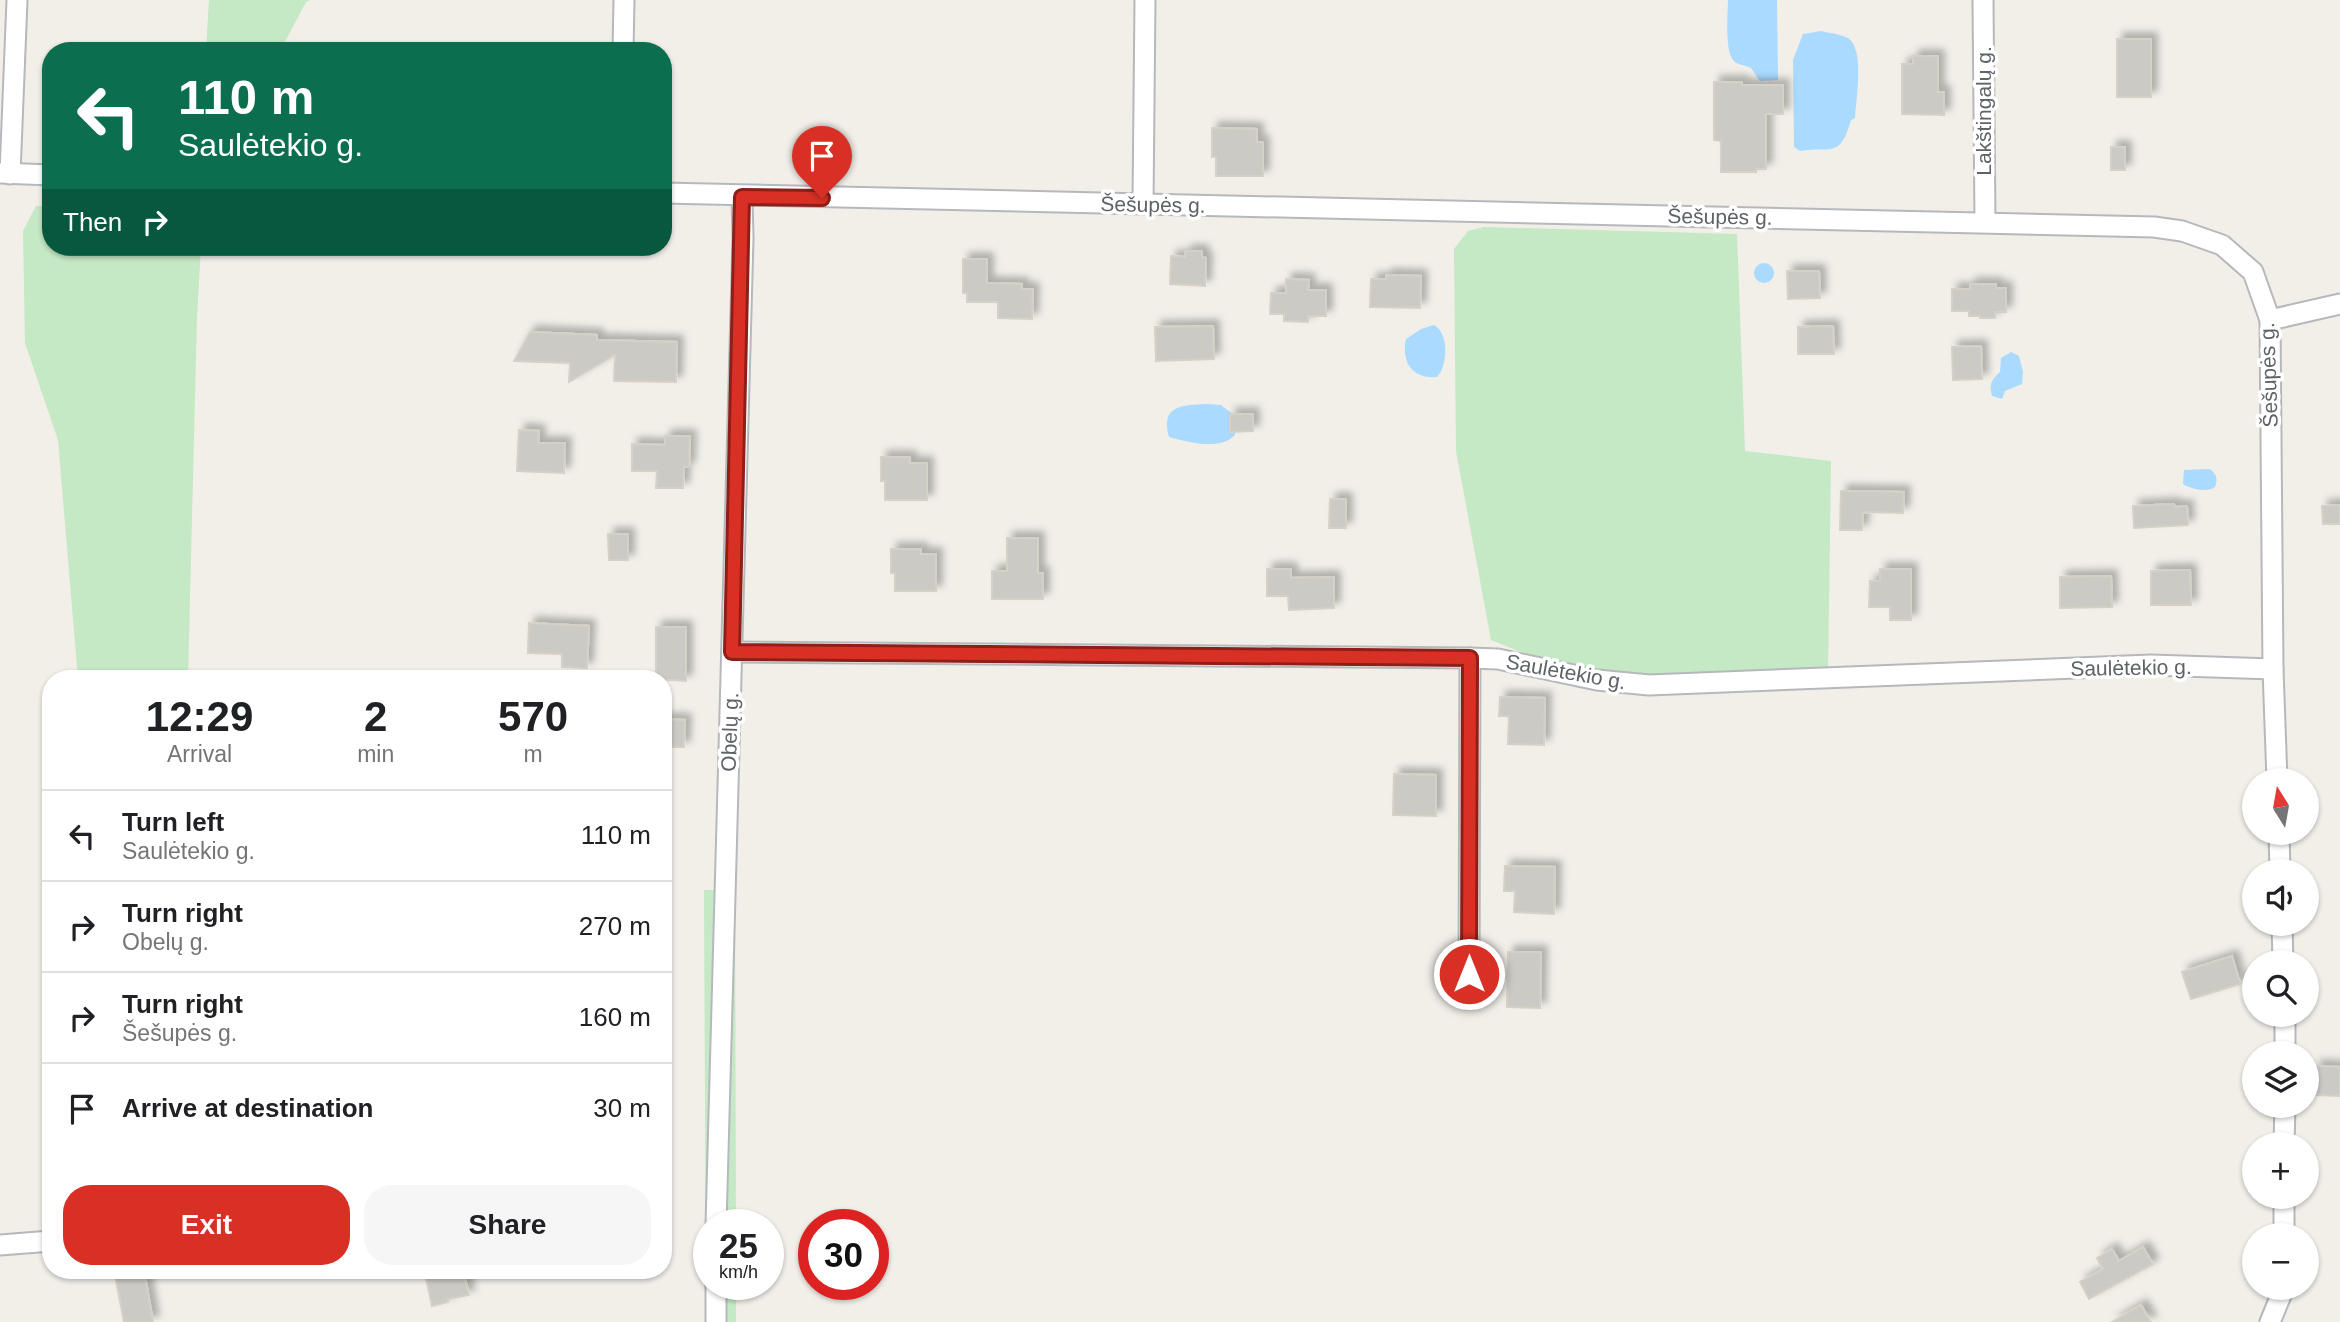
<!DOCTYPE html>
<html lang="en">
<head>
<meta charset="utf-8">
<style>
	body { margin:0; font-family:Arial,sans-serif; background:#f6f6f6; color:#202124; height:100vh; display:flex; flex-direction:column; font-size:26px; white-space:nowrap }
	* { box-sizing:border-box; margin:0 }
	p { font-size:23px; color:#757577 }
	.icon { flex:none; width:38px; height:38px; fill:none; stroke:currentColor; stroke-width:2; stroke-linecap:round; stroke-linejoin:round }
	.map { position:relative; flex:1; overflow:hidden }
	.sheet { position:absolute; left:42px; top:670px; width:630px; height:609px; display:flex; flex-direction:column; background:#fff; border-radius:28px; box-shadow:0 2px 5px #0004 }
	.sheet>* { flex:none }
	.hud { position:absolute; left:42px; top:42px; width:630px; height:214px; border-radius:28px; box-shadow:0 2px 5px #0004; background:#0b6e4f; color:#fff; overflow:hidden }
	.needle { width:46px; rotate:349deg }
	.controls { position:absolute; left:2242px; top:768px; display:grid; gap:14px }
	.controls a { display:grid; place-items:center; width:77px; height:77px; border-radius:50%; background:#fff; box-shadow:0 2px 5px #0004; font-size:35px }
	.speed { position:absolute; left:693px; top:1209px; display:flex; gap:14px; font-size:35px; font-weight:700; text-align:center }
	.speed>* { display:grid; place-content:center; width:91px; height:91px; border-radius:50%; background:#fff; box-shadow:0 2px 5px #0004; line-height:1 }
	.speed small { font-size:18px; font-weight:400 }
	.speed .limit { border:10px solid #d22; background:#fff; color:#111 }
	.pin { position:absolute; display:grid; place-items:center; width:60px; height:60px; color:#fff; margin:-72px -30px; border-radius:50% 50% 50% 0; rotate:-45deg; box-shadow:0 0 7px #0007 }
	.pin .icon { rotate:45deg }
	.me { position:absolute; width:77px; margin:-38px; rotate:0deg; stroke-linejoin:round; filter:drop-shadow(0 0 5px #0008) }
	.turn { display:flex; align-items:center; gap:24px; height:147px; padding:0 21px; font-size:32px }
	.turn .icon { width:91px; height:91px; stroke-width:2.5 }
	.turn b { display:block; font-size:49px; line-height:60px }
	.then { display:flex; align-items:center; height:66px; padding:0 21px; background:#0003; gap:14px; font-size:26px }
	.eta { display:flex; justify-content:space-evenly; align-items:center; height:119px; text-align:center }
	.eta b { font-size:42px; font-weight:700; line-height:49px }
	.button { display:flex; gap:14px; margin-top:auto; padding:14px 21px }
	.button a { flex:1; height:80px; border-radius:28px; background:#d93025; color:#fff; font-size:28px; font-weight:700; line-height:80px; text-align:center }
	.button a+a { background:#f6f6f6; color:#202124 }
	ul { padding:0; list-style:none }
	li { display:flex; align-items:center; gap:21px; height:91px; padding:0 21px; border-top:2px solid #e0e0e0 }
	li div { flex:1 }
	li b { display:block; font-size:26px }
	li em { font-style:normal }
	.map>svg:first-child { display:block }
	.green { fill:#c5e8c5 }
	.water { fill:#aadaff }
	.building { fill:#cccac5; stroke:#d6d1c6; stroke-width:2; filter:url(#shadow) }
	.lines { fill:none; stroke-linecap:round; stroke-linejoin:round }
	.street-casing { stroke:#b5b8bc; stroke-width:23 }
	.street { stroke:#fff; stroke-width:19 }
	.route-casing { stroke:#8d1f18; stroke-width:18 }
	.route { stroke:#d93025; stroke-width:12 }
	.labels { text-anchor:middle; stroke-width:7; stroke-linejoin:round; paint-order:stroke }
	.street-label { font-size:21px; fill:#5f6368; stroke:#fff }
</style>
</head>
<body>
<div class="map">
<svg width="2340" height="1322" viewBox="0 0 2340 1322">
	<defs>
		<filter id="shadow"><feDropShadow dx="6" dy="-6" stdDeviation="3.5" flood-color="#0004"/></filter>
	</defs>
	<rect width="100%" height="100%" fill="#f1efe8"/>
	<g class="green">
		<polygon points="209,0 310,0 306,2 280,51 206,51"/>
		<polygon points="36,206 51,206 51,247 201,247 197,317 188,679 78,679 58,440 25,343 23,231"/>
		<polygon points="1484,227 1737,234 1745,451 1831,461 1828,678 1610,688 1491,640 1456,451 1454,249 1468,231"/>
		<polygon points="704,890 735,890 736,1225 709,1225 709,1284 736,1285 736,1322 706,1322"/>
	</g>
	<g class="water">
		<path d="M1728,0h49l1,80 -18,1 -9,-13c-6,-3 -12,-3 -16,-6 -11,-8 -7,-49 -7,-62z"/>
		<path d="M1821,31c8,2 19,3 27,7 17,11 8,62 7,80l-4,2c-11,39 -19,26 -51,31l-6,-4 -1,-87 10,-26z"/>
		<circle cx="1764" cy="273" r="10"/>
		<path d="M1434,325c15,8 14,40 3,52 -25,2 -36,-15 -31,-38l15,-10z"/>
		<path d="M2011,352l8,4 4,16 -1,12 -17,7 -3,8 -10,-3c-3,-12 -1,-16 8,-24l1,-14z"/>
		<path d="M1206,404l15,1 13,10 1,20c-14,16 -48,7 -66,2 -9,-32 14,-32 37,-33z"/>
		<path d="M2210,469c7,6 8,10 5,18 -8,6 -24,2 -32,-3l1,-14z"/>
	</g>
	<g class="building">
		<rect x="2117" y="39" width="34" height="58"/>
		<polygon points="1913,56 1938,56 1938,92 1944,92 1944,115 1902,114 1902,64 1913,64"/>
		<polygon points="1714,82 1742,82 1742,85 1783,85 1783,114 1766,114 1766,169 1756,169 1756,172 1721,172 1721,141 1714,140"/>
		<polygon points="1212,128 1257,129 1257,142 1263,142 1263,176 1216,176 1216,157 1212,157"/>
		<rect x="2111" y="147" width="14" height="23"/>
		<polygon points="1186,251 1202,251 1202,257 1206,258 1205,286 1170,284 1171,256 1185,257"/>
		<polygon points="963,259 987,259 987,283 1022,284 1022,289 1033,289 1032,319 998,318 998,302 967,302 967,293 963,293"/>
		<polygon points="1787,271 1819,271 1820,298 1788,299"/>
		<polygon points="1386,275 1421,276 1420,308 1370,307 1371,279 1386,279"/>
		<polygon points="1286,279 1309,280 1308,290 1326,290 1326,316 1308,316 1308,322 1284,321 1284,314 1270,314 1271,293 1286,293"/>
		<polygon points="1970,284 1996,284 1996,288 2006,288 2006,312 1995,312 1995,318 1980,318 1980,316 1969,316 1969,311 1952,311 1952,289 1970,289"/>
		<polygon points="1213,326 1214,359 1156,361 1155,327"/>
		<polygon points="1833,326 1834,354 1798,354 1798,327"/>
		<polygon points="530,332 597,335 597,340 677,342 676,382 614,381 615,355 569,382 570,363 514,361"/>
		<polygon points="1981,346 1982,379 1953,380 1952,347"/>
		<polygon points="1230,414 1253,414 1253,431 1230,432"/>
		<polygon points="519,430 539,431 538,443 565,443 564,473 517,471"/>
		<polygon points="665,436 690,436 689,467 684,467 683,488 656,488 657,471 632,471 632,444 665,445"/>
		<polygon points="881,457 910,457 910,463 927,463 927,500 885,500 885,481 881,481"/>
		<polygon points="1841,491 1904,492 1903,513 1863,512 1862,530 1840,530"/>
		<polygon points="1330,499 1346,499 1346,528 1329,528"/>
		<polygon points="2174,504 2175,507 2187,506 2188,525 2134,528 2133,506"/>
		<polygon points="2340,505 2340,524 2323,524 2322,506"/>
		<polygon points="608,534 628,534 628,560 609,560"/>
		<polygon points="1007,538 1038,538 1038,573 1043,573 1043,599 992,599 992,571 1007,571"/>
		<polygon points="891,549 921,549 921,554 936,554 936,591 895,591 895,573 891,573"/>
		<polygon points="1267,569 1291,569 1291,578 1334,577 1334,608 1289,610 1288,596 1267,596"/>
		<polygon points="1880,569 1911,569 1911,620 1890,620 1890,607 1869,607 1870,581 1880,581"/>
		<polygon points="2183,570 2190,570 2191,605 2151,605 2151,571"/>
		<polygon points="2111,576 2112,607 2060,608 2060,577"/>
		<polygon points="529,623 589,626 587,668 562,667 562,654 528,653"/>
		<polygon points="656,627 686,627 686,681 656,679"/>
		<polygon points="1500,697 1545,698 1544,745 1508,744 1509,716 1499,716"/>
		<polygon points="663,719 685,720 684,747 663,747"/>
		<polygon points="1394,774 1436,775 1436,816 1393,815"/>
		<polygon points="1505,866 1555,867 1554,914 1514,912 1515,891 1504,891"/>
		<polygon points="1508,952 1541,952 1540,1008 1507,1007"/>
		<polygon points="2232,956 2240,984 2191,999 2182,972"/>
		<polygon points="2315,1066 2340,1067 2340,1096 2314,1095"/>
		<polygon points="2143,1247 2153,1264 2089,1299 2080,1282 2103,1269 2097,1258 2112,1249 2119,1261"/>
		<polygon points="114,1270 144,1270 153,1322 124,1322"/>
		<polygon points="463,1270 469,1295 448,1299 448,1302 432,1306 426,1278"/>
		<polygon points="2141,1305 2151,1322 2112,1322"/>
	</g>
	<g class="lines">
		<defs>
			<g id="street">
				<polyline points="1983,0 1985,222"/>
				<polyline points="623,51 624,0"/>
				<polyline points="0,173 51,175"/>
				<polyline points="10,174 17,0"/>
				<polyline points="663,193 2154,227 2182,231 2222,245 2253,272 2270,320 2273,669 2277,780"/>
				<polyline points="1143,204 1145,0"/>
				<polyline points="2270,320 2340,304"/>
				<polyline points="732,652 1470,658 1498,659 1597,680 1649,685 2151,665 2273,669"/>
				<polyline points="2279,833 2280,872"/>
				<polyline points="2282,924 2283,962"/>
				<polyline points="1469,974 1470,658"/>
				<polyline points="2285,1054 2285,1015"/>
				<polyline points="2284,1144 2285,1106"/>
				<polyline points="716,1225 743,238 742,197"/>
				<polyline points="2284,1236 2284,1197"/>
				<polyline points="0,1245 51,1241"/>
				<polyline points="716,1322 716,1284"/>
				<polyline points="2270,1322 2284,1288"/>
			</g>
		</defs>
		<use href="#street" class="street-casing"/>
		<use href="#street" class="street"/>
	</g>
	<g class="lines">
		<defs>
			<polyline id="route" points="822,198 742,197 732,652 1470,658 1469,974"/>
		</defs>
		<use href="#route" class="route-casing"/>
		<use href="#route" class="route"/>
	</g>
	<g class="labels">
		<g class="street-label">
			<text transform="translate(1984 111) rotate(-90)" y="7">Lakštingalų g.</text>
			<text transform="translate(1153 205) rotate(1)" y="7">Šešupės g.</text>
			<text transform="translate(1720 217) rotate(1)" y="7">Šešupės g.</text>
			<text transform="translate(2269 375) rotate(-92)" y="7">Šešupės g.</text>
			<text transform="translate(2131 668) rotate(-1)" y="7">Saulėtekio g.</text>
			<text transform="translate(1566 672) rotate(10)" y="7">Saulėtekio g.</text>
			<text transform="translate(730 732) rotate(-88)" y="7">Obelų g.</text>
		</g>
	</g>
</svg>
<div class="controls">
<a><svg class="needle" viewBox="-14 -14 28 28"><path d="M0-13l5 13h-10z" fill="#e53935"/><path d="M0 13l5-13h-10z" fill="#757577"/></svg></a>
<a><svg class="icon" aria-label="sound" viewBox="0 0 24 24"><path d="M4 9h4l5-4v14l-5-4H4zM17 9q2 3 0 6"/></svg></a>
<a><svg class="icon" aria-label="search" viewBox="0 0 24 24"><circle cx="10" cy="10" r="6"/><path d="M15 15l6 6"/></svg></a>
<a><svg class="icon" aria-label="layers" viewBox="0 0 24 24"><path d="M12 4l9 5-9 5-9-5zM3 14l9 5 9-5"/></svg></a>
<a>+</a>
<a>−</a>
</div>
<div class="speed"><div>25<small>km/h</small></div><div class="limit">30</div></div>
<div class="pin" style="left:822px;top:198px;background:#d93025"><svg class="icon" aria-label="arrive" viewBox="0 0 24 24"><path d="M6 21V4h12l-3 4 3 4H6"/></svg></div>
<svg class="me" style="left:1469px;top:974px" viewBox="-20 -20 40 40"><circle r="17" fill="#d93025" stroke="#fff" stroke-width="3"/><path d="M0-11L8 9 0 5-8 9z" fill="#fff"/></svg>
<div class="hud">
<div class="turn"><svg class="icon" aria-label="left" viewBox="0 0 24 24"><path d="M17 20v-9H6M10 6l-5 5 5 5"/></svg><div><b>110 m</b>Saulėtekio g.</div></div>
<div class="then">Then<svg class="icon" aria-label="right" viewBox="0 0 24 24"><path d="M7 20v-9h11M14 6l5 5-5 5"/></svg></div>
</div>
<section class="sheet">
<div class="eta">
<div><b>12:29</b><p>Arrival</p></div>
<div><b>2</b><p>min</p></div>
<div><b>570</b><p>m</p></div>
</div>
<ul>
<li><svg class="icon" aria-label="left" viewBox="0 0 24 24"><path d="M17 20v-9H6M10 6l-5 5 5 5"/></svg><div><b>Turn left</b><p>Saulėtekio g.</p></div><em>110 m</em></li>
<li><svg class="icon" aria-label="right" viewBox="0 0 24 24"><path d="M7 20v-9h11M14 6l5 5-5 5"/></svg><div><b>Turn right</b><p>Obelų g.</p></div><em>270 m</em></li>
<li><svg class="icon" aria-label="right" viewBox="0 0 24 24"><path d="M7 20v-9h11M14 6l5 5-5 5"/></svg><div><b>Turn right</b><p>Šešupės g.</p></div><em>160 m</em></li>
<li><svg class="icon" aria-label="arrive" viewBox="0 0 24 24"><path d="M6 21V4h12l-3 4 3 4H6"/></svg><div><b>Arrive at destination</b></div><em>30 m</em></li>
</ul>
<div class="button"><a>Exit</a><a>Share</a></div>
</section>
</div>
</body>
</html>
